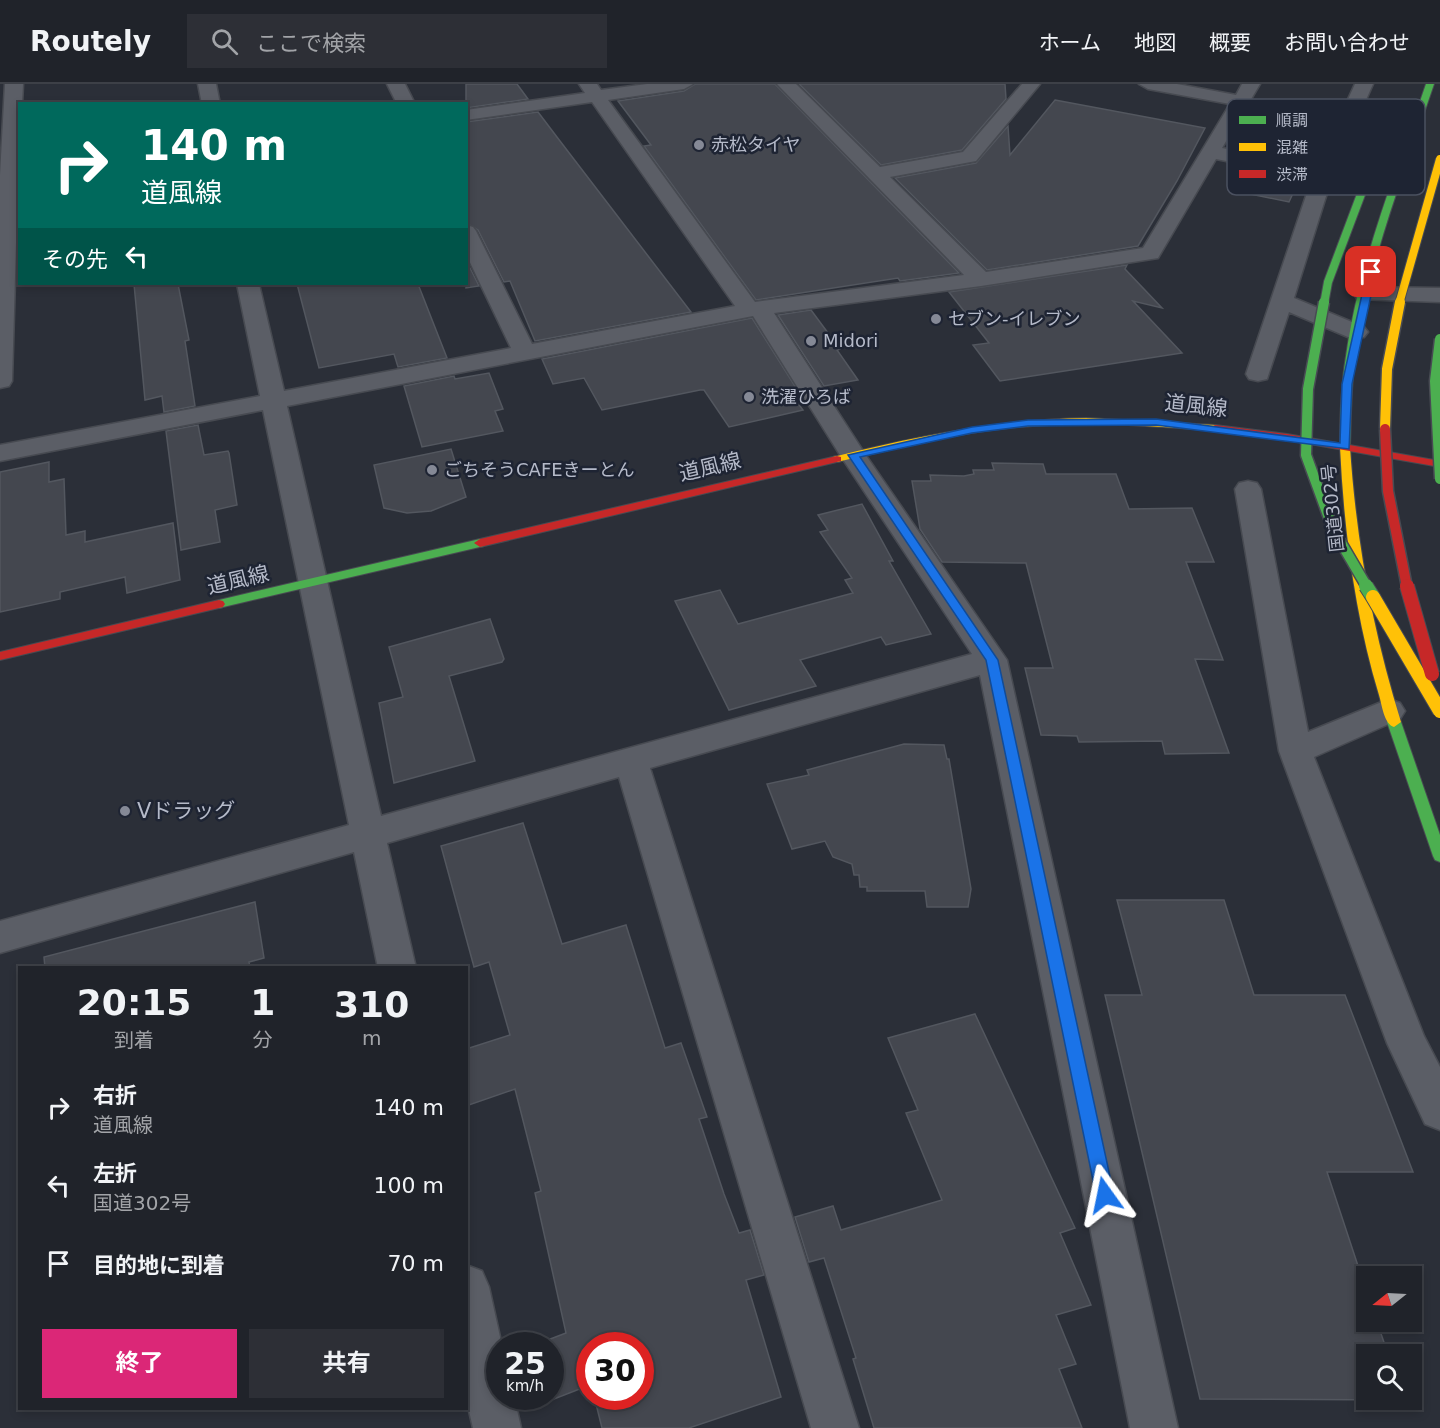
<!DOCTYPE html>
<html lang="ja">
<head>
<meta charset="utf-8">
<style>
	body { margin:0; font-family:"DejaVu Sans","Noto Sans JP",sans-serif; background:#2d2f36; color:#f1f3f6; height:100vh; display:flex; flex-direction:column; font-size:22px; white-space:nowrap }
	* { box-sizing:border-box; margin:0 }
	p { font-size:20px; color:#a2a4a8 }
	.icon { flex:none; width:33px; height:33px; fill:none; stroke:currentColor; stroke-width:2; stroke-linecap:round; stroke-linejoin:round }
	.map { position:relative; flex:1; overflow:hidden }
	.drawer { position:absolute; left:18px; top:882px; width:450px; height:444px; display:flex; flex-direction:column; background:#20232a; border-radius:0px; box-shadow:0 3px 9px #0003,0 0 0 2px #3d4047 }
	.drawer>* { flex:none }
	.top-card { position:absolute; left:18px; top:18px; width:450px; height:183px; border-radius:0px; box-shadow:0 3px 9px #0003,0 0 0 2px #3d4047; background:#00695c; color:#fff; overflow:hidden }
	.needle { width:39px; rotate:252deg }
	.controls { position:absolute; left:1356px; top:1182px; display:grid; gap:12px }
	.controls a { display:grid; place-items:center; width:66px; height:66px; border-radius:0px; background:#20232a; box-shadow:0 3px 9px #0003,0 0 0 2px #3d4047; font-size:30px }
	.speed { position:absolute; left:486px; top:1248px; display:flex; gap:12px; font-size:30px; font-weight:700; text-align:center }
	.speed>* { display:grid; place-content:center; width:78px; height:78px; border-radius:50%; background:#20232a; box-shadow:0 3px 9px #0003,0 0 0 2px #3d4047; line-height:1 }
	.speed small { font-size:15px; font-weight:400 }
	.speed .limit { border:9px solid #d22; background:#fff; color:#111 }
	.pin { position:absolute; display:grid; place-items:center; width:51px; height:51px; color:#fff; margin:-26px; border-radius:12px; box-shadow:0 3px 9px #0006 }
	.me { position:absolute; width:66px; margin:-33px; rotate:348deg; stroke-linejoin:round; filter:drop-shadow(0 0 4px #0008) }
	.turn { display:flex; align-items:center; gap:21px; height:126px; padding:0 24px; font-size:27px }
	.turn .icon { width:78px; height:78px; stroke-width:2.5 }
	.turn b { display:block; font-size:42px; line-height:51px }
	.then { display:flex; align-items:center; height:57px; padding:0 24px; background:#0003; gap:12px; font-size:22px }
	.eta { display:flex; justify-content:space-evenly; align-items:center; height:102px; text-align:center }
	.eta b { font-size:36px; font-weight:700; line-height:42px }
	.button { display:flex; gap:12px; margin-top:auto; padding:12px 24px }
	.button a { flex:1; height:69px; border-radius:0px; background:#db2777; color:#fff; font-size:24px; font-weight:700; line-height:69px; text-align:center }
	.button a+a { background:#2d2f36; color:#f1f3f6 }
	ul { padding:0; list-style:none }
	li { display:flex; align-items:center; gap:18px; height:78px; padding:0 24px }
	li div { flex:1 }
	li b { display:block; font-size:22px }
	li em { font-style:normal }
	header { display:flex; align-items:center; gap:36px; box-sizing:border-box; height:84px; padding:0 30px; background:#20232a; border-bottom:2px solid #3d4047 }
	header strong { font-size:28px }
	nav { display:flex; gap:33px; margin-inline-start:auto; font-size:21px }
	.search { width:420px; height:54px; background:#2d2f36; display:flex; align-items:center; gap:15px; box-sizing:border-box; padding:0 21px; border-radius:0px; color:#a2a4a8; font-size:22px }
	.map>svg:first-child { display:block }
	.building { fill:#44474f; stroke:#53575f; stroke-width:1.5 }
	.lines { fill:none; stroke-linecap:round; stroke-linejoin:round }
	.street-casing { stroke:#474a51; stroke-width:3 }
	.fast-casing { stroke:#474a51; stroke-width:2 }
	.slow-casing { stroke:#474a51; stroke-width:2 }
	.jam-casing { stroke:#474a51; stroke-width:2 }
	.street { fill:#5b5e66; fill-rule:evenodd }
	.fast { fill:#4caf50; fill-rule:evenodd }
	.slow { fill:#ffc107; fill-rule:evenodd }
	.jam { fill:#c62828; fill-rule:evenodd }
	.fast-bridge-far2-casing { stroke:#484b53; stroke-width:10; stroke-linecap:butt }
	.fast-bridge-far1-casing { stroke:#484b53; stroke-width:13; stroke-linecap:butt }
	.fast-bridge-casing { stroke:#484b53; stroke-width:16; stroke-linecap:butt }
	.slow-bridge-far2-casing { stroke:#484b53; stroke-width:10; stroke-linecap:butt }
	.slow-bridge-far1-casing { stroke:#484b53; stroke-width:13; stroke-linecap:butt }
	.slow-bridge-casing { stroke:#484b53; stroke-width:16; stroke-linecap:butt }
	.jam-bridge-far1-casing { stroke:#484b53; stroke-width:13; stroke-linecap:butt }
	.jam-bridge-casing { stroke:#484b53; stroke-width:16; stroke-linecap:butt }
	.fast-bridge-far2 { stroke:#4caf50; stroke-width:8 }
	.fast-bridge-far1 { stroke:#4caf50; stroke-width:10 }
	.fast-bridge { stroke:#4caf50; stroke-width:14 }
	.slow-bridge-far2 { stroke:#ffc107; stroke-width:8 }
	.slow-bridge-far1 { stroke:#ffc107; stroke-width:10 }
	.slow-bridge { stroke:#ffc107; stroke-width:14 }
	.jam-bridge-far1 { stroke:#c62828; stroke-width:10 }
	.jam-bridge { stroke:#c62828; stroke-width:14 }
	.route { fill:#1a73e8; stroke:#114b97; stroke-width:1.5 }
	.poi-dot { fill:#858996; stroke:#1e2433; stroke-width:2 }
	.labels { text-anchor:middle; stroke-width:5; stroke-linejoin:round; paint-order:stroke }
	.far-poi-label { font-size:18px; fill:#b5bac9; stroke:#1e2433; text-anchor:start }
	.far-street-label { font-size:18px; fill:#b5bac9; stroke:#1e2433 }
	.street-label { font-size:21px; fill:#b5bac9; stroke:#1e2433 }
	.poi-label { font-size:21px; fill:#b5bac9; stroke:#1e2433; text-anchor:start }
	.key { fill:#1e2433; stroke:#4b5160; stroke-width:1.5 }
	.key-label { font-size:16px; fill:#b5bac9 }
</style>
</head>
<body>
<header>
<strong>Routely</strong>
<div class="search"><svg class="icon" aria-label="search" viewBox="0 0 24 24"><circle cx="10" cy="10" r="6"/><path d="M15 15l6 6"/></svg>ここで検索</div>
<nav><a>ホーム</a><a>地図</a><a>概要</a><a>お問い合わせ</a></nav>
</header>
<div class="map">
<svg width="1440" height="1344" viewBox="0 0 1440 1344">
	<rect width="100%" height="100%" fill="#2b2f38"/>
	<g class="building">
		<polygon points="466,0 517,0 528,15 466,24"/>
		<polygon points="695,0 775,0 959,189 900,197 898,194 756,216 644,62 651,61 618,17 684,7"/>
		<polygon points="799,0 1005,0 1006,15 962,66 881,81"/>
		<polygon points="1055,16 1205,44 1177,97 1138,162 987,186 895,94 976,79 1008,42 1010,71"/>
		<polygon points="538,28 560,57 691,228 535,257 510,197 504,198 478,146 466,139 466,38"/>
		<polygon points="1261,86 1300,94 1289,118 1250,110"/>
		<polygon points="466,176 479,202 466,204"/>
		<polygon points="1127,181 1125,185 1162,224 1133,217 1182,269 1000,297 973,261 989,259 949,208"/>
		<polygon points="134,200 178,200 189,256 185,257 195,322 164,328 162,312 145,316"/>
		<polygon points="297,200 418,200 447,274 398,283 394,270 319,284"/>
		<polygon points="811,226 840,265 837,266 858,296 824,302 778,231"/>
		<polygon points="752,234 798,307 790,309 803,326 729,343 704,306 700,306 602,326 584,294 553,300 542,275"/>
		<polygon points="489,289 503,325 495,327 503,347 422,363 404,302 454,292 455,295"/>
		<polygon points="198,341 204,371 228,367 229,369 237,421 215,426 220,458 181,466 166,347"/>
		<polygon points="451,365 466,413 431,427 407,429 384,424 374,381"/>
		<polygon points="49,378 49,398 64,395 66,451 85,447 85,458 173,439 180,496 127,509 125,493 60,508 60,515 0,528 0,388"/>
		<polygon points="992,379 1043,380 1046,390 1116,390 1129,425 1192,424 1214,478 1186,478 1223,576 1195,575 1229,669 1165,670 1162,657 1079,658 1077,652 1041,651 1025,584 1053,584 1026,479 942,478 920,445 912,397 931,397 930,391 964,392 974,390 973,386 994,386"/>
		<polygon points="862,420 893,477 889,477 931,550 886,561 881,553 800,576 816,602 729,626 675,517 720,506 738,540 853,509 845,496 852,494 820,448 828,446 818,431"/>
		<polygon points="490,535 504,575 502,578 449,592 475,677 394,699 379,619 403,613 389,563"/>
		<polygon points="904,660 944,661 947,675 949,675 971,805 968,823 927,823 925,807 867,807 867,803 860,803 859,791 854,791 852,780 833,773 825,757 792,765 767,700 809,691 807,686"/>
		<polygon points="523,739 562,860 626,841 665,964 681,959 707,1033 699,1035 724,1110 739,1149 750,1146 764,1191 746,1196 781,1313 689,1344 602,1344 594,1312 640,1312 640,1262 590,1262 590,1301 536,1322 534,1312 550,1312 550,1262 532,1262 566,1249 535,1109 541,1107 515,1005 466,1022 466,965 510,951 489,878 474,883 441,762"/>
		<polygon points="1117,816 1224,816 1254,911 1345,911 1413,1088 1327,1088 1366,1206 1366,1238 1377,1238 1388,1270 1366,1270 1366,1316 1403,1316 1200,1315 1105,911 1142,911"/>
		<polygon points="255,818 264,874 249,878 250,884 45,884 44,873"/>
		<polygon points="975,930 1075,1144 1060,1149 1091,1221 1056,1231 1076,1280 1059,1285 1082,1344 874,1344 853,1275 856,1274 824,1174 809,1178 795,1133 833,1122 841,1146 942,1116 906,1029 918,1026 888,954"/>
	</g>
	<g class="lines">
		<defs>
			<g id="street">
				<polygon points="5,0 23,0 22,20 20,20 12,297 9,302 0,304 0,91"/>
				<polygon points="198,0 216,0 220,20 202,20"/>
				<polygon points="387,0 405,0 415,20 397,20"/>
				<path d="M579,0h18l4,6 46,-6h46l-9,5 -76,11 147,202 209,-27 -187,-191h19l84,83 83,-15 59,-68h18l-64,77 -86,16 96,95 157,-24 87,-144 -82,-15 -9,-5h38l59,11 6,-11h18l-38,64 95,19 38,-83h18l-40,90 -39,124 70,29 4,5 -4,5h-16l-59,-25 -22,67 -9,2 -9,-2 -3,-5 66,-196 -96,-19 -58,99 -177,28 -207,27 91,141 142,206 171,768h-48l-150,-753 -330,93 209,660h-48l-192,-651 -232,66 29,125h-38l-24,-116 -354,101v-32l349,-96 -86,-415 -263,51v-16l260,-49 -23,-112h22l25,107 227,-43 -45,-94v-29l7,2 3,4 56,113 203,-38 -143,-204 -126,18v-10l119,-17zM753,232l87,139 132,199 -591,162 -94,-410z"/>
				<polygon points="1365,203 1440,204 1440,218 1357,215 1354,210 1357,205"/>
				<polygon points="1248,397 1257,399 1261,405 1308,648 1389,615 1400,619 1405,627 1400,635 1314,673 1424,952 1440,983 1440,1046 1425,1040 1387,959 1279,667 1235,405 1239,399"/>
				<polygon points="466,1181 482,1187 489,1203 502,1262 500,1262 500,1312 514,1312 521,1344 473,1344 466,1314"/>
			</g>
			<g id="fast">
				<path d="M1426,0h8c-30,89 -66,179 -79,272 -4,30 -4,60 -5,91l-5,3 -5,-3c0,-31 1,-61 6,-91 13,-94 50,-183 80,-272z"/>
				<polygon points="480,455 484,456 484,462 219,524 213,520 219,516"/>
				<polygon points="1394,633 1401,638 1440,751 1440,778 1435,776 1433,772 1387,638"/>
			</g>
			<g id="slow">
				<path d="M1086,334l129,7 5,3 -5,3c-69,-6 -138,-10 -207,-3 -58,6 -114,21 -171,34l-5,-3 1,-2c84,-21 166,-37 253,-39z"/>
				<path d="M1345,360l5,3c6,94 23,185 51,275l-7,5c-10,-3 -12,-22 -15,-32 -24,-80 -35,-164 -39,-248z"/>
			</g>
			<g id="jam">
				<polygon points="1215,341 1287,350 1440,377 1440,383 1287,356 1211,346 1210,344"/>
				<polygon points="837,372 841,373 841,377 480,463 474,459 480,455"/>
				<polygon points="219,516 223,517 225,520 223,523 0,576 0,568"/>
			</g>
		</defs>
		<use href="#street" class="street-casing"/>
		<use href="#fast" class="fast-casing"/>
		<use href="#slow" class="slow-casing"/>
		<use href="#jam" class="jam-casing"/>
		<use href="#street" class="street"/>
		<use href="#fast" class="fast"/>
		<use href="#slow" class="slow"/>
		<use href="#jam" class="jam"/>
		<defs>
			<polyline id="fast-bridge-far2" points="1324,220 1328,198 1395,20"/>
			<g id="fast-bridge-far1">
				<polyline points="1324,218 1308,305 1306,371 1333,445 1367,503"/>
				<polyline points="1440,255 1435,297 1440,395"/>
			</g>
			<polyline id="fast-bridge" points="1366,502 1373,513"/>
			<polyline id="slow-bridge-far2" points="1399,220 1440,75"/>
			<polyline id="slow-bridge-far1" points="1385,345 1387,285 1400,218"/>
			<polyline id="slow-bridge" points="1373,513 1440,627"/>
			<polyline id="jam-bridge-far1" points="1385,345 1388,407 1407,503"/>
			<polyline id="jam-bridge" points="1407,502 1432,590"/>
		</defs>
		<use href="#fast-bridge-far2" class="fast-bridge-far2-casing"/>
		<use href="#fast-bridge-far1" class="fast-bridge-far1-casing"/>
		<use href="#fast-bridge" class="fast-bridge-casing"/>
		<use href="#slow-bridge-far2" class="slow-bridge-far2-casing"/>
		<use href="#slow-bridge-far1" class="slow-bridge-far1-casing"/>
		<use href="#slow-bridge" class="slow-bridge-casing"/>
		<use href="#jam-bridge-far1" class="jam-bridge-far1-casing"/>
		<use href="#jam-bridge" class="jam-bridge-casing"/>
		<use href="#fast-bridge-far2" class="fast-bridge-far2"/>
		<use href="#fast-bridge-far1" class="fast-bridge-far1"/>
		<use href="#fast-bridge" class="fast-bridge"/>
		<use href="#slow-bridge-far2" class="slow-bridge-far2"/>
		<use href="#slow-bridge-far1" class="slow-bridge-far1"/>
		<use href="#slow-bridge" class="slow-bridge"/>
		<use href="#jam-bridge-far1" class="jam-bridge-far1"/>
		<use href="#jam-bridge" class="jam-bridge"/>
	</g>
	<polygon class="route" points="1371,185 1376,188 1352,300 1349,365 1156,341 1028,342 972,349 860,373 998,576 1114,1111 1111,1118 1105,1120 1098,1118 1096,1111 986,576 848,371 972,343 1028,336 1156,335 1340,359 1342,300 1367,188"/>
	<g class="poi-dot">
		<circle cx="699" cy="61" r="6"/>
		<circle cx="936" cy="235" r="6"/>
		<circle cx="811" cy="257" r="6"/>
		<circle cx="749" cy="313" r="6"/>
		<circle cx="432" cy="386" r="6"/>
		<circle cx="125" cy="727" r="6"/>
	</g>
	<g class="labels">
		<g class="far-poi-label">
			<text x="711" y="67">赤松タイヤ</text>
			<text x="948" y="241">セブン-イレブン</text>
			<text x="823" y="263">Midori</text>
			<text x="761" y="319">洗濯ひろば</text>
			<text x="444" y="392">ごちそうCAFEきーとん</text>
		</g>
		<g class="far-street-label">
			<text transform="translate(1333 424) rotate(-96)" y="6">国道302号</text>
		</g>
		<g class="street-label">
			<text transform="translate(1196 322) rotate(6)" y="7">道風線</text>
			<text transform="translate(710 383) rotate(-13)" y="7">道風線</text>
			<text transform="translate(238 496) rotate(-13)" y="7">道風線</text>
		</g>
		<g class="poi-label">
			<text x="137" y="734">Vドラッグ</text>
		</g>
	</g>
	<rect x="1227" y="15" width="198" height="96" rx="9" class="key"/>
	<rect x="1239" y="32" width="27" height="8" fill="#4caf50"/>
	<rect x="1239" y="59" width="27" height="8" fill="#ffc107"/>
	<rect x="1239" y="86" width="27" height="8" fill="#c62828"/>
	<g class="key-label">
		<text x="1276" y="42">順調</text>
		<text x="1276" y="69">混雑</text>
		<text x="1276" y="96">渋滞</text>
	</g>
</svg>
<div class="controls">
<a><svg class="needle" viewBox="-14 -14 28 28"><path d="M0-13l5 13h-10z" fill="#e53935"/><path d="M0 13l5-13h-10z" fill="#a2a4a8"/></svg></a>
<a><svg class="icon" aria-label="search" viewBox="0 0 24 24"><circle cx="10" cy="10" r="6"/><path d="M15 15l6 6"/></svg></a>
</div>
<div class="speed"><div>25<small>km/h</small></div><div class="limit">30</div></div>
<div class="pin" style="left:1371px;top:188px;background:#d93025"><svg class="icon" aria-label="arrive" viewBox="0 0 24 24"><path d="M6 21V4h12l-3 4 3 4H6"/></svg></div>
<svg class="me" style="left:1105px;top:1111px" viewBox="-20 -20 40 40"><path d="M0-17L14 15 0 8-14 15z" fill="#1a73e8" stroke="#fff" stroke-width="4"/></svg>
<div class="top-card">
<div class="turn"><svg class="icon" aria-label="right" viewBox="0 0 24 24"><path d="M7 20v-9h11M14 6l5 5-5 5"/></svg><div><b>140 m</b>道風線</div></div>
<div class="then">その先<svg class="icon" aria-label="left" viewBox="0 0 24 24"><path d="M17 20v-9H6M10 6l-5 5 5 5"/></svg></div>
</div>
<section class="drawer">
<div class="eta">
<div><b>20:15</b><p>到着</p></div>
<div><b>1</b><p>分</p></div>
<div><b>310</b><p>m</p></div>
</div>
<ul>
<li><svg class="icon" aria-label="right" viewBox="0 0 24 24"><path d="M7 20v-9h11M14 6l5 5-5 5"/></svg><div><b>右折</b><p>道風線</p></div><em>140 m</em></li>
<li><svg class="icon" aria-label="left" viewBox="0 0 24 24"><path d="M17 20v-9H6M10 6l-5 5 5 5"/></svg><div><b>左折</b><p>国道302号</p></div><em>100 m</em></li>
<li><svg class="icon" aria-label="arrive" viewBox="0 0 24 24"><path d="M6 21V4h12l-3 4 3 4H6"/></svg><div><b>目的地に到着</b></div><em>70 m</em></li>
</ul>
<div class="button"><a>終了</a><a>共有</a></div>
</section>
</div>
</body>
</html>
